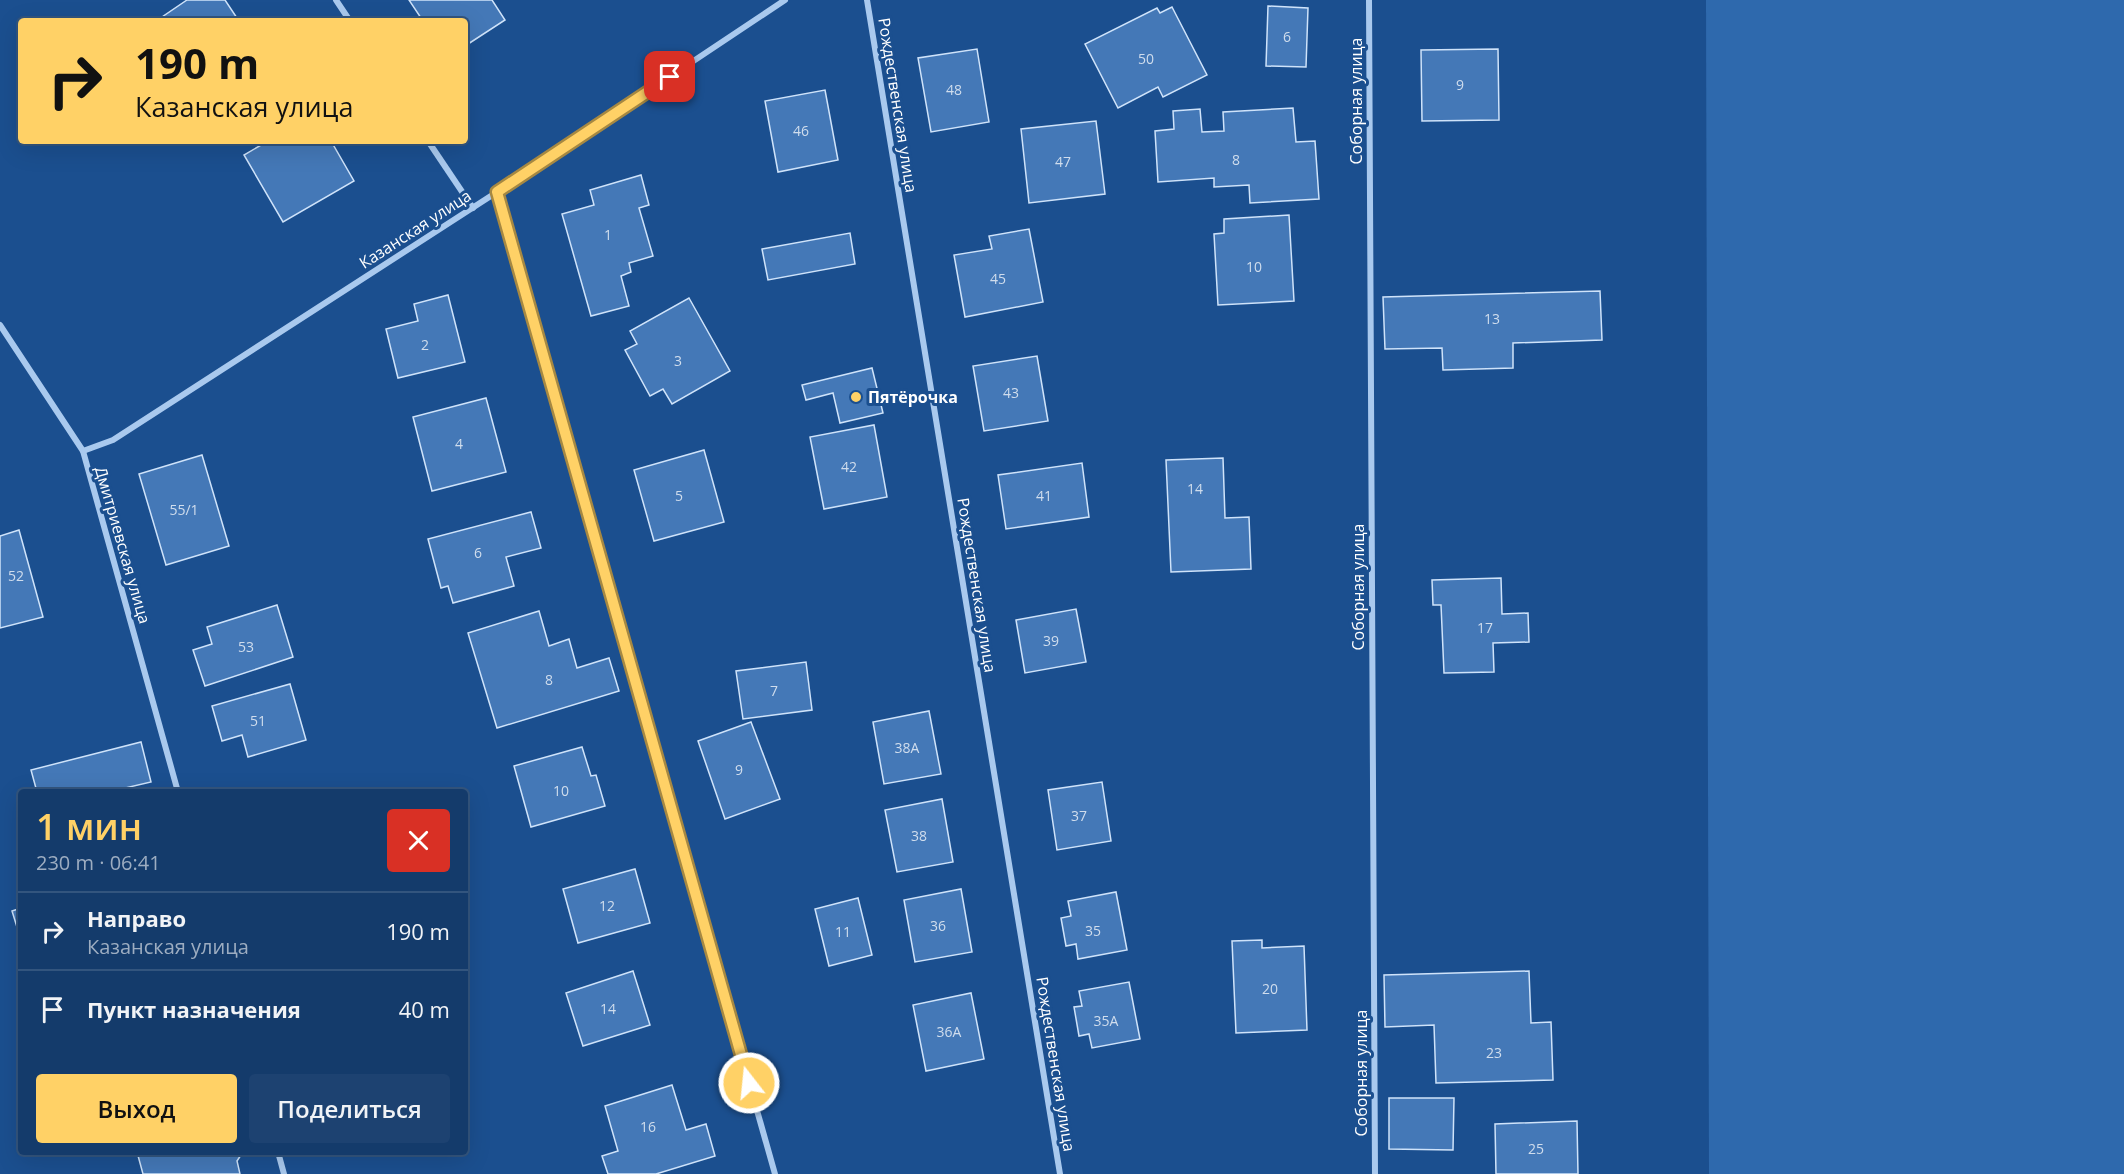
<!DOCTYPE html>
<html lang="ru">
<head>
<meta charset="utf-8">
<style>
	body { margin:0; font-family:"Open Sans",sans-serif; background:#1d4271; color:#f1f3f6; height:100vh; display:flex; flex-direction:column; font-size:22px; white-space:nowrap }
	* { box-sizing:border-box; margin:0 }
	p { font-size:20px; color:#9dadc1 }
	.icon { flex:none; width:33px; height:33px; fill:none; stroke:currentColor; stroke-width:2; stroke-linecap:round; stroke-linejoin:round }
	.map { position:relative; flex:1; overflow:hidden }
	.side { position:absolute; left:18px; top:789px; width:450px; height:366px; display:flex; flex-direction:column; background:#143b6b; border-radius:6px; box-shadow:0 6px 24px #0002,0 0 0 2px #33557e }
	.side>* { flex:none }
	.guide { position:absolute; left:18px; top:18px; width:450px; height:126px; border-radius:6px; box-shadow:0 6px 24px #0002,0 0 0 2px #33557e; background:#ffd166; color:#111; overflow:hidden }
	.pin { position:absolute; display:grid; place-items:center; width:51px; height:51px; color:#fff; margin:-26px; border-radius:12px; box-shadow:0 3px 9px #0006 }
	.me { position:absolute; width:66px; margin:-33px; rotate:344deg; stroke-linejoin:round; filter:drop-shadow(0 0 4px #0008) }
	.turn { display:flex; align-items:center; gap:21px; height:126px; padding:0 18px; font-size:27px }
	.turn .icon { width:78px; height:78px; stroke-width:2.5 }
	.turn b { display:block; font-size:42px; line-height:51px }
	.round { display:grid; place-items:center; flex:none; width:63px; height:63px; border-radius:6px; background:#1d4271 }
	.headline { display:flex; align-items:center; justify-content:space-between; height:102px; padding:0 18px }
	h1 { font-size:36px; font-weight:600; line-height:45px; color:#ffd166 }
	.primary-button { display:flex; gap:12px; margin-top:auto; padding:12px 18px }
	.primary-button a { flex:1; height:69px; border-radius:6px; background:#ffd166; color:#111; font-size:24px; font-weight:600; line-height:69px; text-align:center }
	.primary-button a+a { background:#1d4271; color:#f1f3f6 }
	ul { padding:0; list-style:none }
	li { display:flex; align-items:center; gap:18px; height:78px; padding:0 18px; border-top:2px solid #33557e }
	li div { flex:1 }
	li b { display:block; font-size:22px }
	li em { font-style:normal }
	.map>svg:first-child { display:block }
	.green { fill:#2e69ad }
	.building { fill:#4478b7; stroke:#cfe3fa; stroke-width:1.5 }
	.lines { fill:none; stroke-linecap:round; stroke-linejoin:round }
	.street { stroke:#a9c9ee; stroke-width:6 }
	.route-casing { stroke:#a68842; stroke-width:15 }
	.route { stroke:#ffd166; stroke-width:10 }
	.poi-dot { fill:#ffd166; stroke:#1b4f8f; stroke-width:2 }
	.labels { text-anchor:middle; stroke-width:6; stroke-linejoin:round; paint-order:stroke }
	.number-label { font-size:14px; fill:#d0dded }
	.street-label { font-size:16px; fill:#fff; stroke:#1b4f8f }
	.poi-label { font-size:16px; font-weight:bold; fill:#fff; stroke:#1b4f8f; text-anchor:start }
</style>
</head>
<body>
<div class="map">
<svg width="2124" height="1174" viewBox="0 0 2124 1174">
	<rect width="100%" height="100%" fill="#1b4f8f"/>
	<polygon class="green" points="1706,0 2124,0 2124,1174 1709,1174"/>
	<g class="building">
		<polygon points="187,0 225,0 239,21 164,21 162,17"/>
		<polygon points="409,0 492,0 505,20 465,46 465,21 423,21"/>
		<polygon points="1268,6 1308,8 1306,67 1266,66"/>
		<polygon points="1172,7 1207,75 1163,97 1158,87 1118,108 1085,44 1157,8 1160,13"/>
		<polygon points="977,49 989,122 931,132 918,58"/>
		<polygon points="1498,49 1499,120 1422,121 1421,50"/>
		<polygon points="825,90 838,160 778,172 765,101"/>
		<polygon points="1293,108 1296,142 1315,141 1319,199 1250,203 1249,185 1214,187 1214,178 1158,182 1155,131 1174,129 1173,111 1200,109 1202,132 1224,131 1223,112"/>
		<polygon points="1096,121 1105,194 1029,203 1021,129"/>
		<polygon points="268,141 331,141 354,181 283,222 244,155"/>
		<polygon points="641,175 649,205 639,208 653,256 629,263 631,272 621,276 629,306 591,316 562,214 594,205 590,190"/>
		<polygon points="1289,215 1294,301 1218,305 1214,234 1224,233 1224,219"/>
		<polygon points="1029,229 1043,302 965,317 954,255 992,249 989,236"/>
		<polygon points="850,233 855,264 768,280 762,249"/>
		<polygon points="1600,291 1602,340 1513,343 1513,368 1443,370 1442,348 1385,349 1383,297"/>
		<polygon points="448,295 465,362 398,378 386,329 418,321 414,304"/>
		<polygon points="689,298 730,371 672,404 663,389 650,396 625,350 637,344 630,331"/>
		<polygon points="1037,356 1048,421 984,431 973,366"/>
		<polygon points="872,368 883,413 840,423 833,393 806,400 802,385"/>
		<polygon points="486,398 506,472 432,491 413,417"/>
		<polygon points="874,425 887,497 824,509 810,437"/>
		<polygon points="704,450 724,522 654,541 634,470"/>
		<polygon points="202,455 229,546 166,565 139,474"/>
		<polygon points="1223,458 1225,518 1249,517 1251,569 1171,572 1166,460"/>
		<polygon points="1082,463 1089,517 1006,529 998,475"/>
		<polygon points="531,512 541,548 506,557 514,586 453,603 448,586 441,588 428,539"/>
		<polygon points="19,530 43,617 0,628 0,536"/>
		<polygon points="1501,578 1502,614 1528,613 1529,642 1493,643 1494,672 1444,673 1441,605 1433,605 1432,580"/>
		<polygon points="277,605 293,657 205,686 193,650 212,644 207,627"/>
		<polygon points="1076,609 1086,662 1025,673 1016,620"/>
		<polygon points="539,611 549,646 569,639 577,668 609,658 619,691 497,728 468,633"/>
		<polygon points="806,662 812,710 743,719 736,671"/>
		<polygon points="290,684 306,740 248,757 242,735 222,741 212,706"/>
		<polygon points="929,711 941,774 884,784 873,722"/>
		<polygon points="751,722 780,799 725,819 698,741"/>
		<polygon points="141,742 151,782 125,788 126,792 37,792 31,770"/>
		<polygon points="582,747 591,776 596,775 605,806 531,827 514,766"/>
		<polygon points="1102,782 1111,841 1057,850 1048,790"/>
		<polygon points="942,799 953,862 897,872 885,810"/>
		<polygon points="635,869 650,923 578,943 563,889"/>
		<polygon points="961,889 972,952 915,962 904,900"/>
		<polygon points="1116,892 1127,950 1078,959 1076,944 1066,946 1061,918 1071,916 1068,901"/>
		<polygon points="858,898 872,955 829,966 815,909"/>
		<polygon points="21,908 21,940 12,911"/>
		<polygon points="1262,940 1262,948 1304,946 1307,1030 1236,1033 1232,941"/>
		<polygon points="633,971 650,1025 583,1046 566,993"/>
		<polygon points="1529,971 1531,1023 1551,1022 1553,1080 1436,1083 1434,1025 1385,1027 1384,975"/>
		<polygon points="1129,982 1140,1039 1092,1048 1089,1034 1079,1036 1074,1007 1082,1006 1079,991"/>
		<polygon points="971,993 984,1059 926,1071 913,1005"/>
		<polygon points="672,1085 686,1130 706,1124 715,1156 656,1174 608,1174 602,1156 618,1151 605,1106"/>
		<polygon points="1389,1098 1454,1098 1453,1150 1389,1149"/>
		<polygon points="1577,1121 1578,1174 1496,1174 1495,1124"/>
		<polygon points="137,1152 243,1152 237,1161 240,1174 143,1174"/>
	</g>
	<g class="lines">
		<g class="street">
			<polyline points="336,0 350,21"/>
			<polyline points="867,0 1060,1174"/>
			<polyline points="1369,0 1375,1174"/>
			<polyline points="428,141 473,208"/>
			<polyline points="497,192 775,1174"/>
			<polyline points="0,325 83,451 178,792"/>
			<polyline points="83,451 113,440 497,192 785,0"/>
			<polyline points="278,1152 284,1174"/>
		</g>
	</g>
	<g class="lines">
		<defs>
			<polyline id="route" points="670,77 497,192 749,1083"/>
		</defs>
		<use href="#route" class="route-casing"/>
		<use href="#route" class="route"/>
	</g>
	<circle class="poi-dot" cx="856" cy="397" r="6"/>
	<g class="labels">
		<g class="number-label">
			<text x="1287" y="42">6</text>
			<text x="1146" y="64">50</text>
			<text x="1460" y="90">9</text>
			<text x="954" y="95">48</text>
			<text x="801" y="136">46</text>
			<text x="1236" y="165">8</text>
			<text x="1063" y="167">47</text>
			<text x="608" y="240">1</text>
			<text x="1254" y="272">10</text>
			<text x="998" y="284">45</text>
			<text x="1492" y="324">13</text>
			<text x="425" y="350">2</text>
			<text x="678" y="366">3</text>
			<text x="1011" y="398">43</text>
			<text x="459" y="449">4</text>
			<text x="849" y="472">42</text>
			<text x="1195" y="494">14</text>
			<text x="679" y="501">5</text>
			<text x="1044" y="501">41</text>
			<text x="184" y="515">55/1</text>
			<text x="478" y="558">6</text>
			<text x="16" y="581">52</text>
			<text x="1485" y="633">17</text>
			<text x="1051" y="646">39</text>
			<text x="246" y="652">53</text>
			<text x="549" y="685">8</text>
			<text x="774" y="696">7</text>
			<text x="258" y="726">51</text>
			<text x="907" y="753">38А</text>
			<text x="739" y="775">9</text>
			<text x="561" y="796">10</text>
			<text x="1079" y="821">37</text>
			<text x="919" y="841">38</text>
			<text x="607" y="911">12</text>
			<text x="938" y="931">36</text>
			<text x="1093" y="936">35</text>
			<text x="843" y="937">11</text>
			<text x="1270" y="994">20</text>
			<text x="608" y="1014">14</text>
			<text x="1106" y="1026">35А</text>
			<text x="949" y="1037">36А</text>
			<text x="1494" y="1058">23</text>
			<text x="648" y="1132">16</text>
			<text x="1536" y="1154">25</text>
		</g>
		<g class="street-label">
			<text transform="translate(1356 101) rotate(-90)" y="6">Соборная улица</text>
			<text transform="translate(898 105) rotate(81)" y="6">Рождественская улица</text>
			<text transform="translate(415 229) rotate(-33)" y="6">Казанская улица</text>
			<text transform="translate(123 545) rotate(74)" y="6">Дмитриевская улица</text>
			<text transform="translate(977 585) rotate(81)" y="6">Рождественская улица</text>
			<text transform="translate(1358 587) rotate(-90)" y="6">Соборная улица</text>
			<text transform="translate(1056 1064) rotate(81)" y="6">Рождественская улица</text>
			<text transform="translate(1361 1073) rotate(-90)" y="6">Соборная улица</text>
		</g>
		<g class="poi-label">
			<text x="868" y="403">Пятёрочка</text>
		</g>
	</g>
</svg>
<div class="pin" style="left:670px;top:77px;background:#d93025"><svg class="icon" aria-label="arrive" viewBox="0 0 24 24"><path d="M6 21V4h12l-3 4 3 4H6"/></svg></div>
<svg class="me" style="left:749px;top:1083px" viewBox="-20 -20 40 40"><circle r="17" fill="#ffd166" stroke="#fff" stroke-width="3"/><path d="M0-11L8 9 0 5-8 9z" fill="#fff"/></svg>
<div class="guide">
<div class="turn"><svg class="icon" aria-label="right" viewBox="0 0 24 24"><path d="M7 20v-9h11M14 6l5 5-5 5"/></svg><div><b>190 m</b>Казанская улица</div></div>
</div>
<section class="side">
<div class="headline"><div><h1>1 мин</h1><p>230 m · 06:41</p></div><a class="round" style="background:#d93025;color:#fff"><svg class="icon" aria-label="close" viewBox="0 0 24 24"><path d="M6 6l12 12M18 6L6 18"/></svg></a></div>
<ul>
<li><svg class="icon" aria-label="right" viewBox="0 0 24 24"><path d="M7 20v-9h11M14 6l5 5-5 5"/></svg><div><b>Направо</b><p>Казанская улица</p></div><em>190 m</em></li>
<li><svg class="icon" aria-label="arrive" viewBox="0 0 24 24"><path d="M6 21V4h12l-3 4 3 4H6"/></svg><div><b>Пункт назначения</b></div><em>40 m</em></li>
</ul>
<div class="primary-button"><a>Выход</a><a>Поделиться</a></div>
</section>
</div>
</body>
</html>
